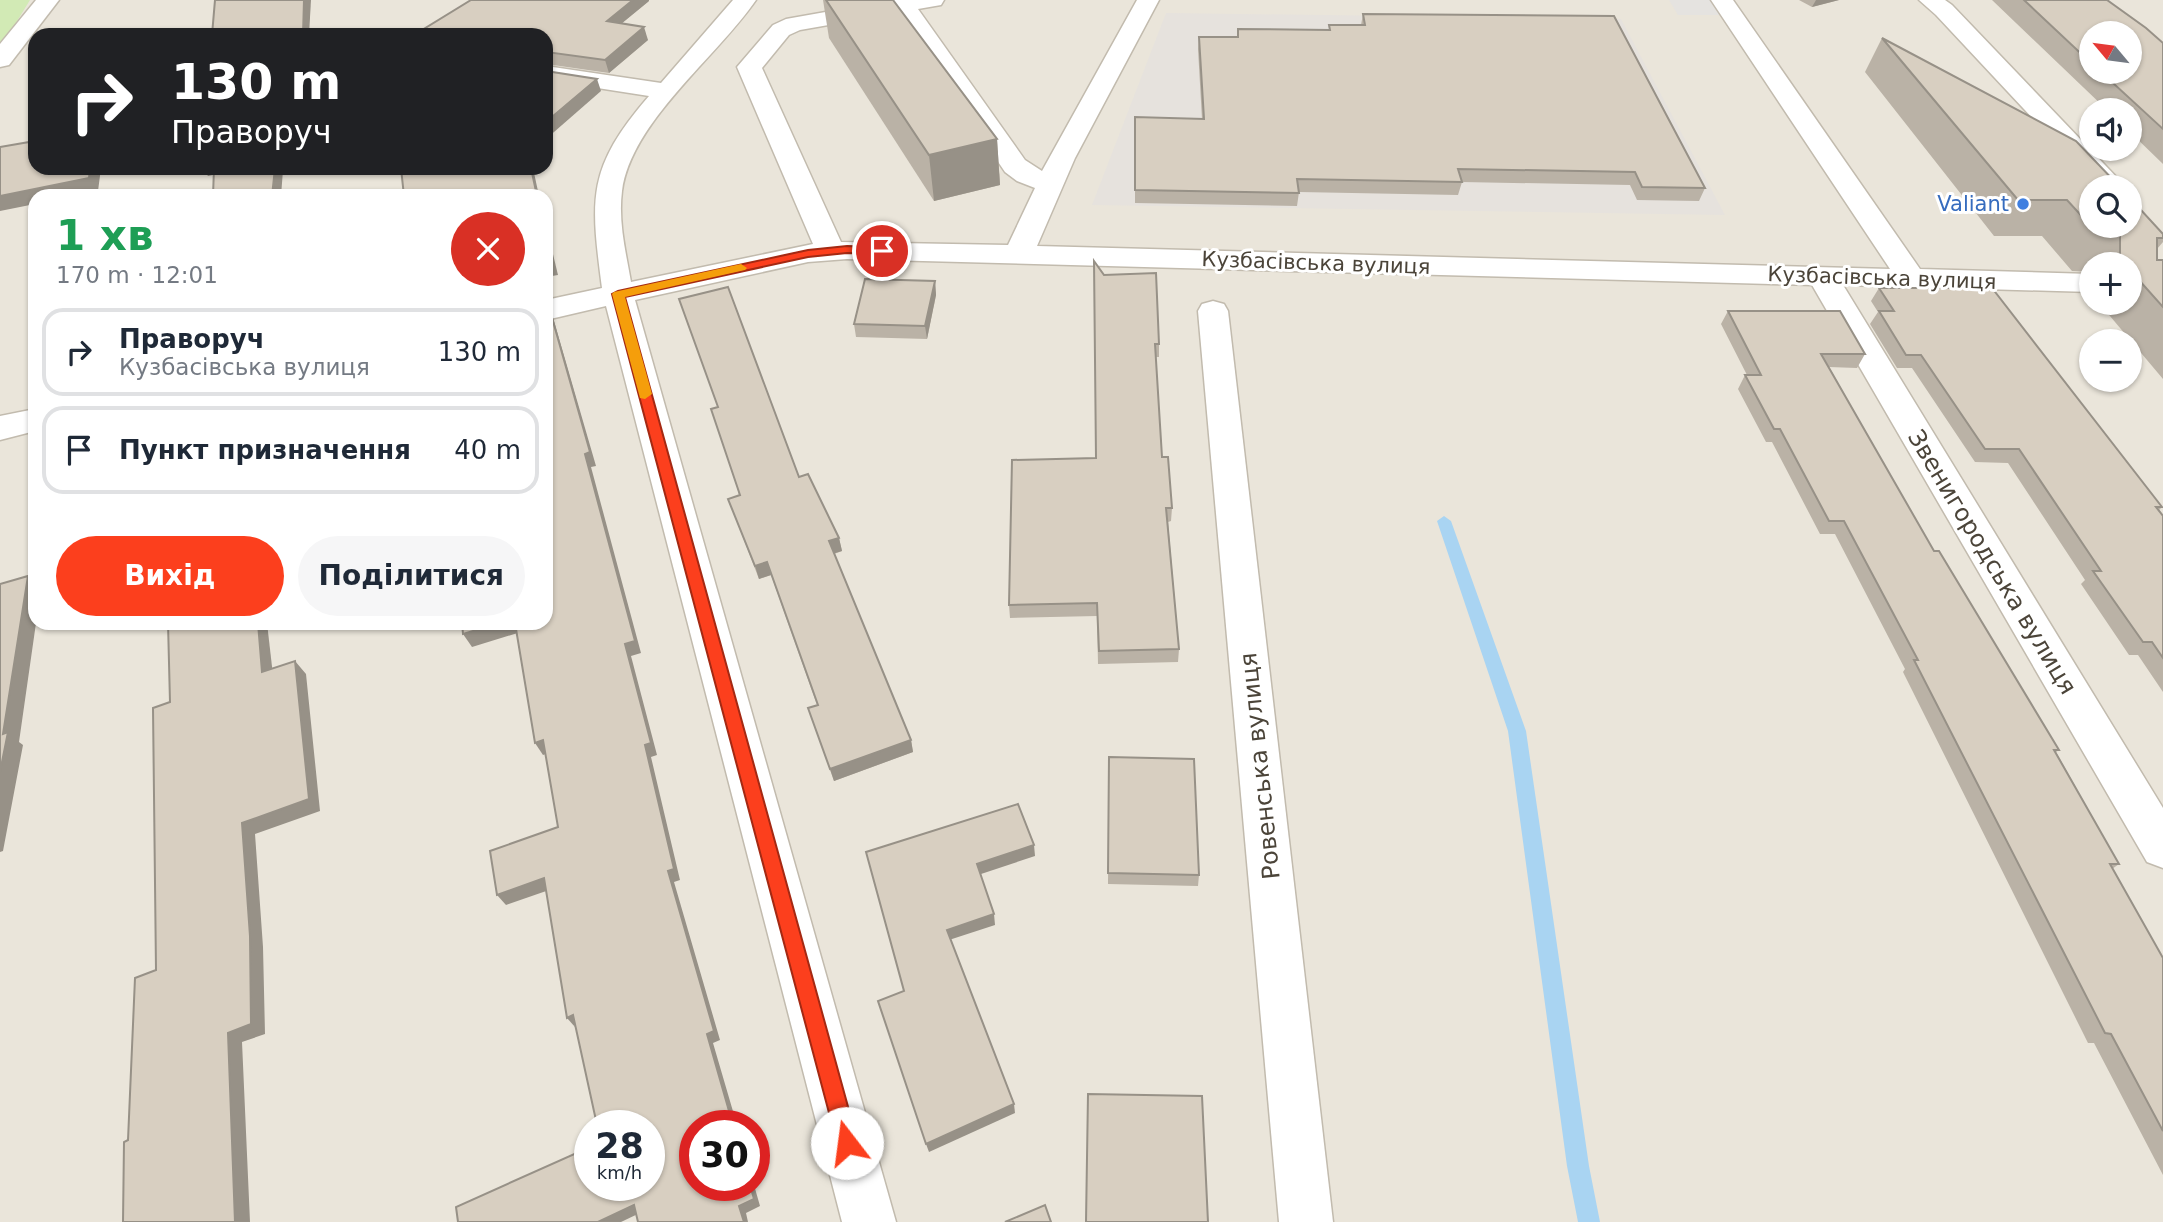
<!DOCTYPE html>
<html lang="uk">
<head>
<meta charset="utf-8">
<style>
	body { margin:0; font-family:"DejaVu Sans",sans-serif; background:#f6f6f7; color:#1f2937; height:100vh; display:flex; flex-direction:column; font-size:26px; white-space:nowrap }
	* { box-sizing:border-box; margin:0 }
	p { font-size:23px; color:#747a83 }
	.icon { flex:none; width:38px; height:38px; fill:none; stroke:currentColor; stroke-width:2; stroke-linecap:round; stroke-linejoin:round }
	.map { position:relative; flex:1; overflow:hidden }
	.side { position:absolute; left:28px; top:189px; width:525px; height:441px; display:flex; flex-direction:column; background:#fff; border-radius:21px; box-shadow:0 2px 5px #0004 }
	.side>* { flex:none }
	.guide { position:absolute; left:28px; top:28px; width:525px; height:147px; border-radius:21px; box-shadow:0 2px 5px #0004; background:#202124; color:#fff; overflow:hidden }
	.needle { width:46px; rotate:299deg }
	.fabs { position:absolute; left:2079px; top:21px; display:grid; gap:14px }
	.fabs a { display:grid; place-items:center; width:63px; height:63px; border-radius:50%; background:#fff; box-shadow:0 2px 5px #0004; font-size:35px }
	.speed { position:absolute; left:574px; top:1110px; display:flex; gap:14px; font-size:35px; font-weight:700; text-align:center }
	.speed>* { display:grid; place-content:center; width:91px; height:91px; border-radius:50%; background:#fff; box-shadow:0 2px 5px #0004; line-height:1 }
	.speed small { font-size:18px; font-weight:400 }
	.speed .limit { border:10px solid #d22; background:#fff; color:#111 }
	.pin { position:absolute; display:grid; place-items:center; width:60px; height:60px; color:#fff; margin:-30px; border:4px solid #fff; border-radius:50%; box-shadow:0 2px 7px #0007 }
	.me { position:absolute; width:77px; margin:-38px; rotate:345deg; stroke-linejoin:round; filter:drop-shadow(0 0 5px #0008) }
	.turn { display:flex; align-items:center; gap:24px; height:147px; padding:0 28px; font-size:32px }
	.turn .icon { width:91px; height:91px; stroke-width:2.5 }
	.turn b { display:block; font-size:49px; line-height:60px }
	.round { display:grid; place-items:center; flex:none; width:74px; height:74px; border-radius:37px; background:#f6f6f7 }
	.headline { display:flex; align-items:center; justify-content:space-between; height:119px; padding:0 28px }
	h1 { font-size:42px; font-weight:700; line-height:52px; color:#1e9e55 }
	.action { display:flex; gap:14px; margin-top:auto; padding:14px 28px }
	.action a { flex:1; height:80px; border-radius:42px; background:#fc3f1d; color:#fff; font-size:28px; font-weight:700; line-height:80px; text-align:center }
	.action a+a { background:#f6f6f7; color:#1f2937 }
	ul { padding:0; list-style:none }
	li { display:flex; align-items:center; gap:21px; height:88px; margin:0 14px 10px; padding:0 14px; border:4px solid #e0e1e3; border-radius:21px }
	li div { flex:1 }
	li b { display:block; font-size:26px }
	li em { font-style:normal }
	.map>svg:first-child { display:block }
	.residential { fill:#eae5da; fill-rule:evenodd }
	.industrial { fill:#e6e2dd }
	.green { fill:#d2eab5 }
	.parking { fill:#e5e3e0 }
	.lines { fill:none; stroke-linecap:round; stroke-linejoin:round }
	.stream { fill:#a9d4f2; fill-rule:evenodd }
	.minor-casing { stroke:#c2bbae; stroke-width:3 }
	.minor { fill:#fff; fill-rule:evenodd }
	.wall { fill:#bab2a6; fill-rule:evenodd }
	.shaded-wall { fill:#979187 }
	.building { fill:#d8cfc1; stroke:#979187; stroke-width:2 }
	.route { fill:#fc3f1d; stroke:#a42913; stroke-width:2 }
	.slow { fill:#f59e0b }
	.shop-dot { fill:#3f7fe0; stroke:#fff; stroke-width:2.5 }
	.labels { text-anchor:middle; stroke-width:6; stroke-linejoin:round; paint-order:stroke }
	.far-shop-label { font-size:21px; fill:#366cbe; stroke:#fff; text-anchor:end }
	.far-street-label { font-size:21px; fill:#4b4439; stroke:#fff }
	.street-label { font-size:24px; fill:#4b4439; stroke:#fff }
</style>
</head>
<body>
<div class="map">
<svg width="2163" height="1222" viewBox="0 0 2163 1222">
	<rect width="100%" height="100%" fill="#f6f3ec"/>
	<path class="residential" d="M0,0h2163v1222h-2163zM2091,33h39v39h-39zM35,35h511v133h-511zM2091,110h39v39h-39zM2091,187h39v39h-39zM35,196h511v427h-511zM2091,264h39v39h-39zM2091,341h39v39h-39zM590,1125h59v60h-59zM695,1125h59v60h-59z"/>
	<polygon class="industrial" points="1166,13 1621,19 1725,215 1092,205"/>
	<polygon class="green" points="0,0 30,0 6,39 0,42"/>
	<polygon class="parking" points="1669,0 1722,0 1733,15 1678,15"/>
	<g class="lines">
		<polygon class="stream" points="1444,516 1451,521 1526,731 1589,1166 1600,1222 1578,1222 1567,1166 1508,731 1437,521"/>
		<defs>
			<g id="minor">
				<polygon points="36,0 59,0 9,65 0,67 0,44"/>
				<path d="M733,0h23c-39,57 -125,122 -134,191 -4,31 4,62 9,91l182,-38 -76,-177 36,-42 13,-6 107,-19h51l-3,5 -23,4 107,151 17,11 95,-171h22l-84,158 -38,88 853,23 -179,-269h22l187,269 171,5v18l-248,-7 320,523v60l-16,-6 -335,-577 -965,-26 -39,3 -173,38 261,922h-54l-236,-916 -60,14v-20l56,-12c-12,-91 -15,-120 47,-192l-103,-16v-14l115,17zM897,13l108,159 12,9 18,7 -27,57 -167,-3 -79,-174 27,-33 11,-5z"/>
				<polygon points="1919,0 1945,0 1952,5 2126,187 2097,187 1936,15"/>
				<polygon points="1213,301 1224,304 1228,311 1333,1222 1279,1222 1198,311 1202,304"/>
				<polygon points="35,409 35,431 0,440 0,416"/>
			</g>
		</defs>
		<use href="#minor" class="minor-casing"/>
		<use href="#minor" class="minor"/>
	</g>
	<g class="wall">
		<polygon points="823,0 893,0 997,139 1000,185 934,201 829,38"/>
		<polygon points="1799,0 1839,0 1812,7"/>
		<path d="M1992,0h115l56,43v121l-33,-32v-22h-23zM2091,33l39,39h-39z"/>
		<polygon points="649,1 622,23 648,40 609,73 546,64 546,35"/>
		<polygon points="1363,14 1705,188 1699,201 1637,200 1630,185 1462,182 1458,195 1299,192 1297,206 1135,203 1135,117 1202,119 1198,49 1199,37 1237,37 1238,29 1329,30 1329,25 1361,25"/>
		<polygon points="1882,38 2163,234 2163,242 2157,249 2157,260 2163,260 2163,379 2099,303 2130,303 2130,264 2091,264 2091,272 2072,271 2042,236 1994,236 1865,72"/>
		<polygon points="1094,261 1159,344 1159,357 1156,357 1162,457 1172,508 1171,521 1168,522 1179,649 1178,662 1098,664 1097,616 1010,618 1009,605 1096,458"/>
		<polygon points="935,281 936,295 927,339 856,337 854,324"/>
		<polygon points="1879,288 2162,507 2159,510 2163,516 2163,692 2138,655 2129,655 2081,584 2085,580 2008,463 1975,462 1912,368 1897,368 1870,324 1878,312 1871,301"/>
		<polygon points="679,299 839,538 842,551 834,554 911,740 913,752 834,781 808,708 817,705 771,575 759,579 728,499 739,495 718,407"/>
		<polygon points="1728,311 1865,354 1857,368 1829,367 1934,551 2059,750 2056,752 2119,864 2112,869 2163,958 2163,1175 2094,1043 2088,1043 1903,672 1905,669 1835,534 1820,534 1772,442 1766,442 1738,389 1745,375 1747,375 1721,324"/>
		<polygon points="1109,757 1199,875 1198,886 1108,884"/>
	</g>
	<g class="shaded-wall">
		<polygon points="304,0 311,0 309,35 303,35"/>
		<polygon points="633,0 649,0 649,1 610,33 607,21"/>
		<polygon points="1816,0 1839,0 1812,7"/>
		<polygon points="644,27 648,40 609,73 605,60"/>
		<polygon points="597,79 601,91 546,139 546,122"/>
		<polygon points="997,139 1000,185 934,201 929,155"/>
		<polygon points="90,168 101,168 98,191 74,196 35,196 35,204 0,211 0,196"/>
		<polygon points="202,168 219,168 222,173 208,176"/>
		<polygon points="275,168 292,168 283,170 281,196 272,196"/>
		<polygon points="531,168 533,168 539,196 537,196"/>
		<polygon points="546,225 558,275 546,277"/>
		<polygon points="935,281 936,295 927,339 925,326"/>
		<polygon points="549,307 554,321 596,466 591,467 641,653 631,656 657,755 651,757 680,880 674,882 720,1040 713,1043 737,1125 733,1125 707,1034 668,871 625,644"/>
		<polygon points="839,538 842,551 832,554 829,541"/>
		<polygon points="767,562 771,575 759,579 755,566"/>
		<polygon points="28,576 35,583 35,623 36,623 19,742 23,745 3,851 0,852 0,772 3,734"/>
		<polygon points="258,623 267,623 274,684 262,672"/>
		<polygon points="500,623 516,623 521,632 472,647 463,634"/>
		<polygon points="295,661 306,674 320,811 255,834 263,947 265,1034 242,1042 250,1222 235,1222 228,1033 242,823"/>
		<polygon points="543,740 551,752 543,755 535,743"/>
		<polygon points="911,740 913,752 834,781 830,769"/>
		<polygon points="1034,845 1035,856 978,875 977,864"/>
		<polygon points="544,878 552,889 506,905 497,895"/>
		<polygon points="994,914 995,925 949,940 947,930"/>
		<polygon points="573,1015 575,1027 567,1018"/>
		<polygon points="1014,1104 1015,1113 929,1152 926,1144"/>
		<polygon points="750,1185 754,1185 760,1206 746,1213 748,1222 744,1222 739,1206"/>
		<polygon points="634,1205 642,1212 621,1222 598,1222"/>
	</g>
	<g class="building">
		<polygon points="215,0 304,0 303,35 212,35"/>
		<polygon points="471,0 633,0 607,21 644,27 605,60 546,52 546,35 414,35"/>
		<polygon points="826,0 893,0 997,139 929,155"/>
		<polygon points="2024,0 2107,0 2146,28 2163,43 2163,129 2101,72 2130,72 2130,33 2091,33 2091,63"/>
		<polygon points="1363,14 1614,16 1705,188 1642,187 1635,172 1458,169 1462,182 1297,179 1299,193 1135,190 1135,117 1204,119 1199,37 1238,37 1238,29 1330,30 1329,25 1365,25"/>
		<polygon points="1882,38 2076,141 2120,187 2091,187 2091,226 2130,226 2130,198 2163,234 2163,238 2157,238 2157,260 2163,260 2163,307 2130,270 2130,264 2125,264 2120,258 2120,236 2099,235 2067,200 2018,200"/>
		<polygon points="546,71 597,79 546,122"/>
		<polygon points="35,141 35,168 90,168 89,178 0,196 0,147"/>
		<polygon points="214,168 275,168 272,196 213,196"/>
		<polygon points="401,168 531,168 537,196 460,196 459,193 445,196 404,196"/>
		<polygon points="546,235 552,262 546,263"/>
		<polygon points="1094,261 1104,275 1156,273 1159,344 1155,344 1162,457 1168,457 1172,508 1166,508 1179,649 1099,651 1097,603 1009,605 1012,460 1096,458"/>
		<polygon points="865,279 935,281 925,326 854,324"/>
		<polygon points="728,287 799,477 808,474 839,538 829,541 911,740 830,769 808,708 818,705 767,562 755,566 728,499 740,495 711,409 718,407 679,299"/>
		<polygon points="1879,288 1992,288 2162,507 2156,507 2163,516 2163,658 2152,642 2143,642 2093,571 2101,571 2019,449 1985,449 1921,355 1906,355 1879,311 1894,311"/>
		<polygon points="549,307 590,452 585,454 635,641 625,644 651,743 645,745 674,869 668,871 714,1031 707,1034 733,1125 695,1125 695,1185 750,1185 754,1199 739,1206 744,1222 638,1222 634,1205 598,1222 458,1222 456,1207 590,1147 590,1185 649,1185 649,1125 597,1125 573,1015 567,1018 544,878 497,895 490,851 558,827 543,740 535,743 515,623 546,623 546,308"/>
		<polygon points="1728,311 1840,311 1865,354 1821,354 1934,551 1939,551 2059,750 2054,750 2119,864 2110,864 2163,958 2163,1131 2111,1034 2105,1033 1914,660 1918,660 1844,521 1829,521 1780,429 1774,429 1745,375 1761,375"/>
		<polygon points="28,576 3,734 8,732 0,772 0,584"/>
		<polygon points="168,623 258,623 262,672 295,661 309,799 242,823 250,936 251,1024 228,1033 235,1222 123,1222 124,1142 128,1140 135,978 156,970 153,708 170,702"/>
		<polygon points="462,623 500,623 463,634"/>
		<polygon points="1109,757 1194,759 1199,875 1108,873"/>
		<polygon points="1018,804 1034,845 977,864 994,914 947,930 1014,1104 926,1144 878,1001 904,991 866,852"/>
		<polygon points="1088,1094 1202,1096 1208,1222 1086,1222"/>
		<polygon points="1045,1205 1051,1222 1005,1222"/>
	</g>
	<polygon class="route" points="847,246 882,247 888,251 882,254 847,253 808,257 625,297 858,1143 855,1150 847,1153 840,1150 837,1143 612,294 618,291 808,250"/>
	<polygon class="slow" points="741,264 747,268 745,270 625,297 652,394 645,399 640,398 612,294 614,292"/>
	<circle class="shop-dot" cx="2023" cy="204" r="7"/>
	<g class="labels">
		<g class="far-shop-label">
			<text x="2009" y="211">Valiant</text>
		</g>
		<g class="far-street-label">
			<text transform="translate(1316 263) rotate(2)" y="7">Кузбасівська вулиця</text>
			<text transform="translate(1882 278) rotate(2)" y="7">Кузбасівська вулиця</text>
		</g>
		<g class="street-label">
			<text transform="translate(1992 562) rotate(59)" y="8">Звенигородська вулиця</text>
			<text transform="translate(1260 766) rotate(-96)" y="8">Ровенська вулиця</text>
		</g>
	</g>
</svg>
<div class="fabs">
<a><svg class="needle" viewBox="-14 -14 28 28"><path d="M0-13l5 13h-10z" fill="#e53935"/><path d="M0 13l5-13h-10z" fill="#747a83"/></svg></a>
<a><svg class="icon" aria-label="sound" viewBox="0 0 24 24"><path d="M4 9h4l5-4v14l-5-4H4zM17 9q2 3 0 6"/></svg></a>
<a><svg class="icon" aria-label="search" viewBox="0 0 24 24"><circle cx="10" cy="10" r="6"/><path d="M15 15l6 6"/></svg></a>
<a>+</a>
<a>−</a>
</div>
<div class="speed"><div>28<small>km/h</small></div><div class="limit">30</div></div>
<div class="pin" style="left:882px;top:251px;background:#d93025"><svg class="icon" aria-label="arrive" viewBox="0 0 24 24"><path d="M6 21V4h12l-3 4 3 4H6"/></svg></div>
<svg class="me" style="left:847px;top:1143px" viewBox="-20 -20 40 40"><circle r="19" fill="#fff"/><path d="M0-13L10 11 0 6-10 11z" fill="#fc3f1d"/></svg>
<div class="guide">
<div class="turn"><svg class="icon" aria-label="right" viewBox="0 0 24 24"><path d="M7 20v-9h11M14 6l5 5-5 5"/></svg><div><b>130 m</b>Праворуч</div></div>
</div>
<section class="side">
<div class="headline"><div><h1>1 хв</h1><p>170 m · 12:01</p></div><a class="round" style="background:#d93025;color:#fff"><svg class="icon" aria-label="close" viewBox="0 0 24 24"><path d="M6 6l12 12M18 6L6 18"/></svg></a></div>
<ul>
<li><svg class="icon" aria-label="right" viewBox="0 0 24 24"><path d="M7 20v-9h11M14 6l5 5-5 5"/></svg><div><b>Праворуч</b><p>Кузбасівська вулиця</p></div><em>130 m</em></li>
<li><svg class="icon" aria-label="arrive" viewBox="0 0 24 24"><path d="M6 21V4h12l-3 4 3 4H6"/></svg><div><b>Пункт призначення</b></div><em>40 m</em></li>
</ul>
<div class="action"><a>Вихід</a><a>Поділитися</a></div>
</section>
</div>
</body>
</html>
